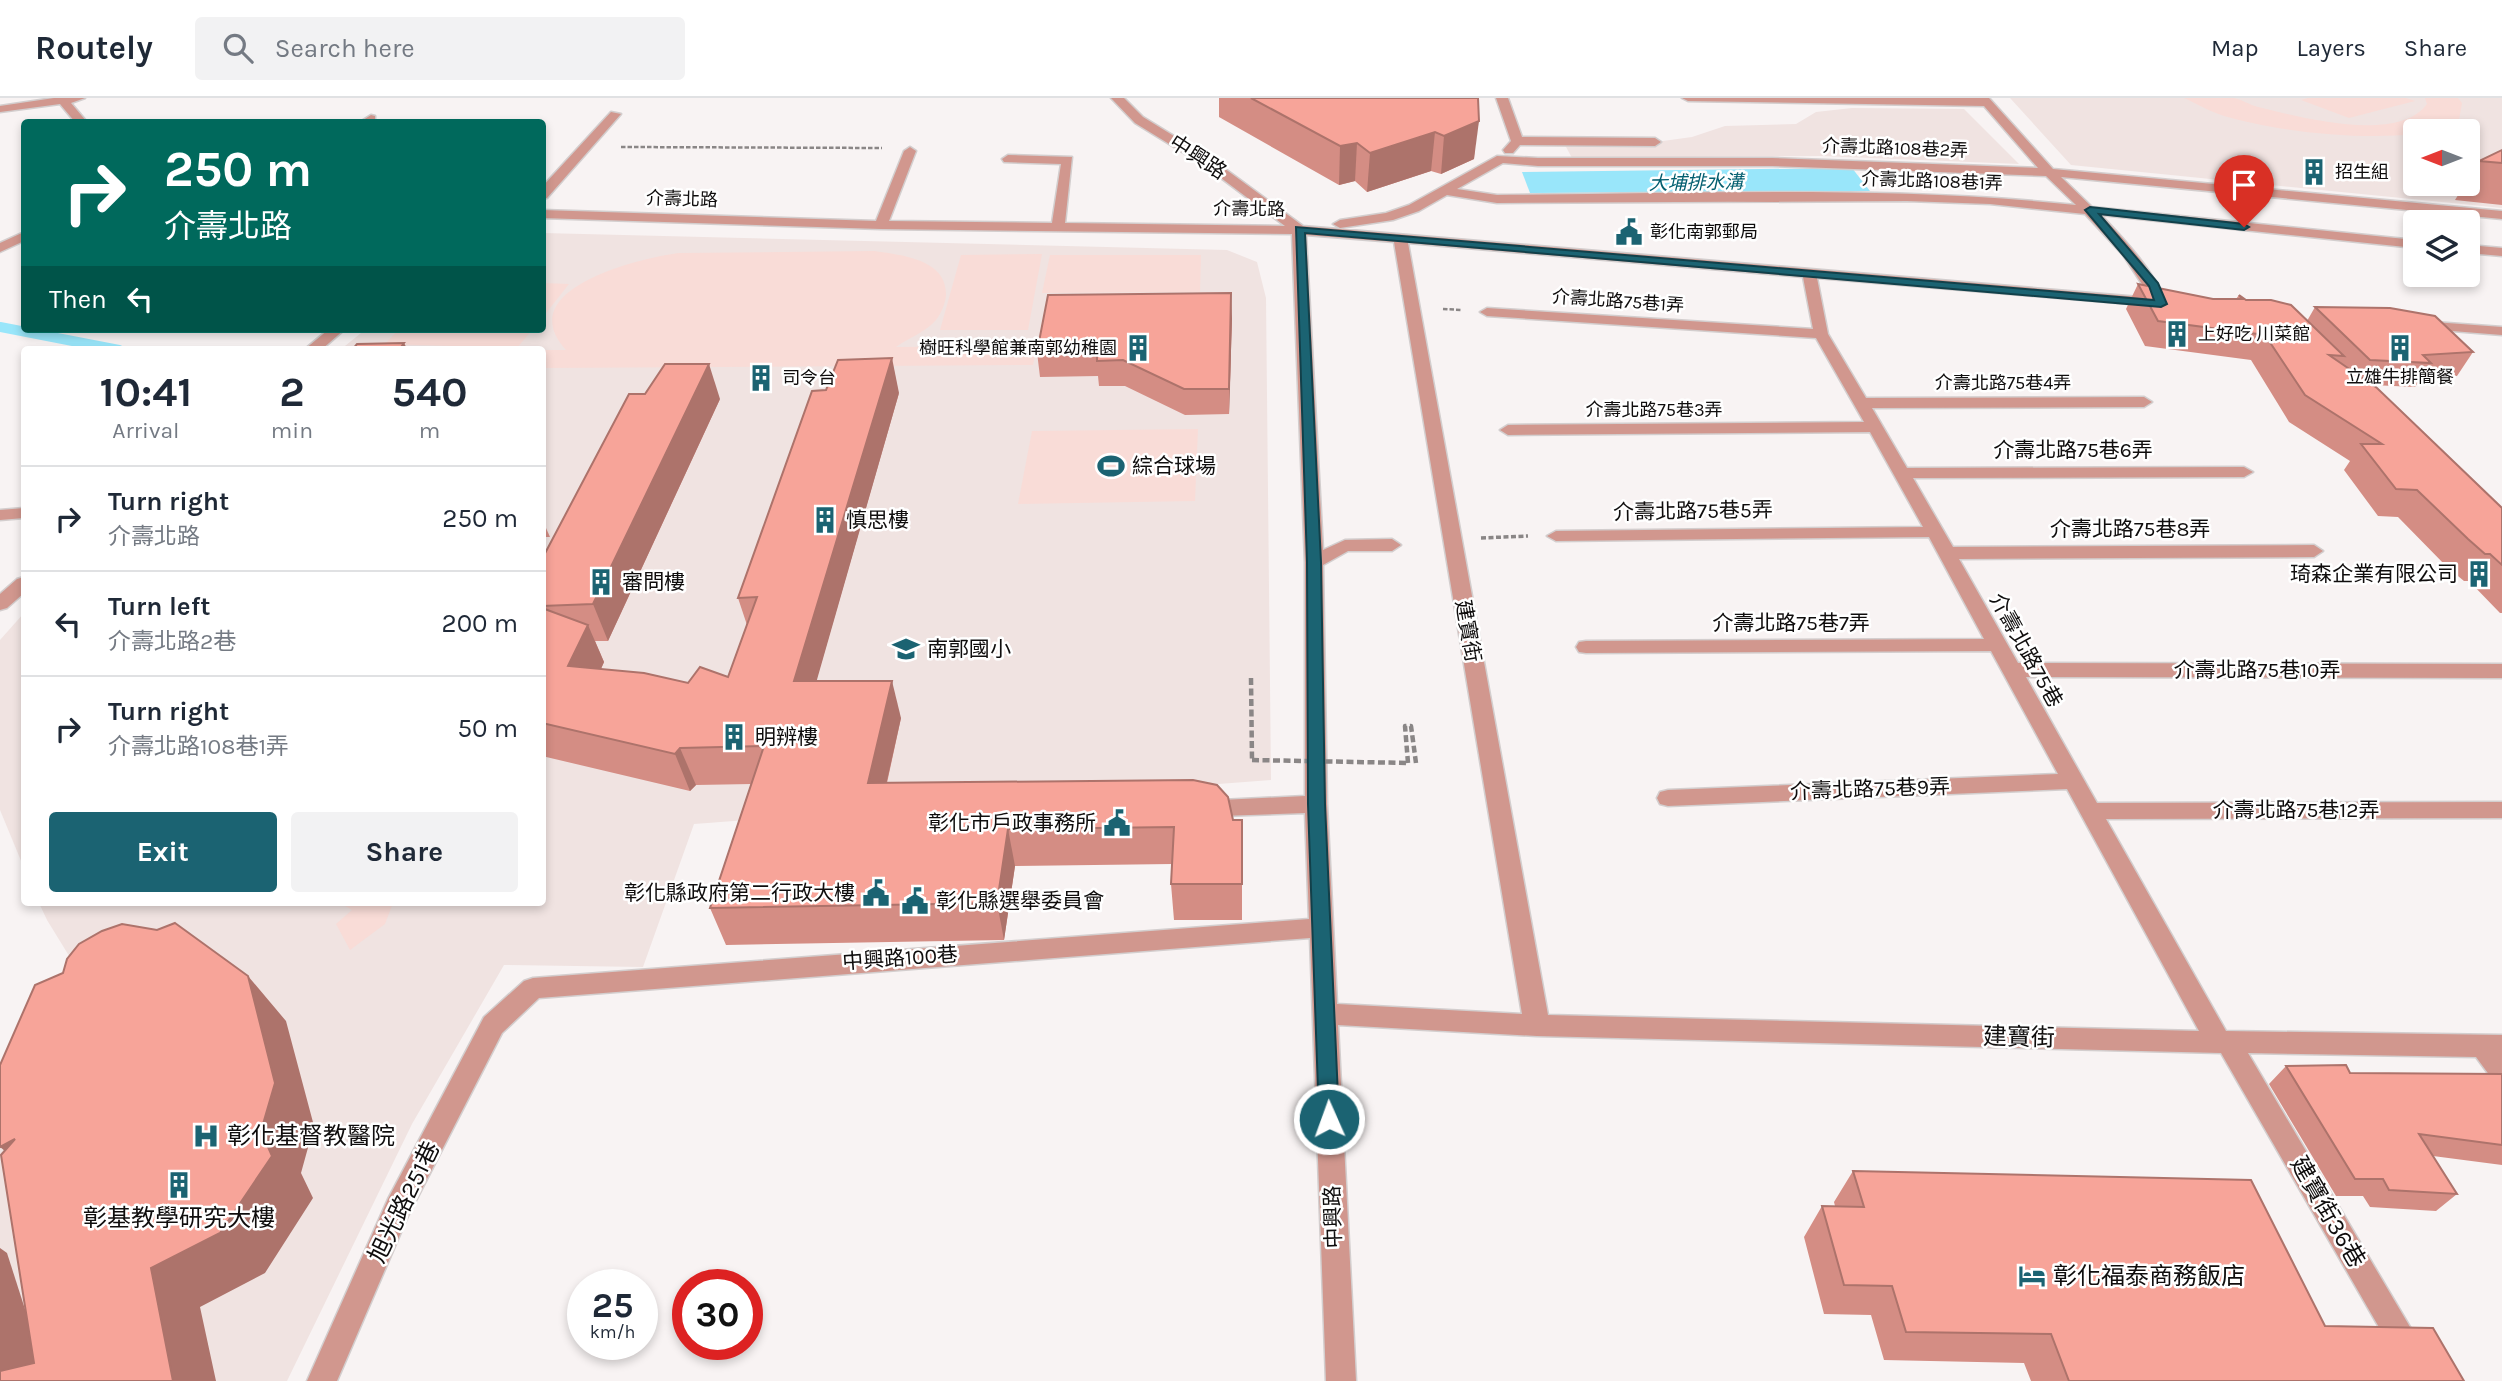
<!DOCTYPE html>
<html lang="en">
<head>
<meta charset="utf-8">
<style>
	body { margin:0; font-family:Karla,"Noto Sans TC",sans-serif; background:#f2f2f3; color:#1f2937; height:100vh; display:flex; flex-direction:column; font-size:26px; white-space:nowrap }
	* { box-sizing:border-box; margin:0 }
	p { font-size:23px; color:#747a83 }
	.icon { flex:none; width:38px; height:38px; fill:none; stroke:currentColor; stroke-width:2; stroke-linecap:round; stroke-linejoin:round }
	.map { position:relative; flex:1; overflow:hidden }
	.drawer { position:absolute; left:21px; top:248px; width:525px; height:560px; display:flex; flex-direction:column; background:#fff; border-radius:7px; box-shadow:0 4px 10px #0003 }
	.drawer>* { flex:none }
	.guide { position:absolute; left:21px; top:21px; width:525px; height:214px; border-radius:7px; box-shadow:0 4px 10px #0003; background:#00695c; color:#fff; overflow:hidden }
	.needle { width:46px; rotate:270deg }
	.controls { position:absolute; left:2403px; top:21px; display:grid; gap:14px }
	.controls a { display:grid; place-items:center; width:77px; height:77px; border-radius:7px; background:#fff; box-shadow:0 4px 10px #0003; font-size:35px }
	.speed { position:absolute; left:567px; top:1171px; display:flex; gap:14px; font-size:35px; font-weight:700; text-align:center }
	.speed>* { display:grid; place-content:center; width:91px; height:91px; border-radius:50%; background:#fff; box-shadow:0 4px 10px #0003; line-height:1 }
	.speed small { font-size:18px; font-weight:400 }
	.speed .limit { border:10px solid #d22; background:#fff; color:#111 }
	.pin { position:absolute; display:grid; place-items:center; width:60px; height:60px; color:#fff; margin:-72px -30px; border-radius:50% 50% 50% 0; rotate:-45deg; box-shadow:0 0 7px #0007 }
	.pin .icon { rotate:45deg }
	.me { position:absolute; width:77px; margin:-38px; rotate:358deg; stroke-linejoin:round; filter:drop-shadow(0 0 5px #0008) }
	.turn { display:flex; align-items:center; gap:24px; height:147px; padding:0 28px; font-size:32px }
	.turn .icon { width:91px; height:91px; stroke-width:2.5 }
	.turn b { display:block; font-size:49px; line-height:60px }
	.then { display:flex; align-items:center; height:66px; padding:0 28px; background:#0003; gap:14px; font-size:26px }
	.eta { display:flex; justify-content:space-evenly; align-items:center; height:119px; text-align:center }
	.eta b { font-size:42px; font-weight:700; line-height:49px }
	.primary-button { display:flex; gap:14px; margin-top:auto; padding:14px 28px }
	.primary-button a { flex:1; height:80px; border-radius:7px; background:#1b6372; color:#fff; font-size:28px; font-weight:700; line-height:80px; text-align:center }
	.primary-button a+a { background:#f2f2f3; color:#1f2937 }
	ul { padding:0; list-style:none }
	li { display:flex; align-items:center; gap:21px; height:105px; padding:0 28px; border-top:2px solid #e0e1e3 }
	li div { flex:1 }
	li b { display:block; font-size:26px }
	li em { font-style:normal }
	header { display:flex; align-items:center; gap:42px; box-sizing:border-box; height:98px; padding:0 35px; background:#fff; border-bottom:2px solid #e0e1e3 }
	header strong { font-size:33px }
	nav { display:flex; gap:38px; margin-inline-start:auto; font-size:24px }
	.search { width:490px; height:63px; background:#f2f2f3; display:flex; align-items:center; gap:18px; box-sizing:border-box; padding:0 24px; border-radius:7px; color:#747a83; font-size:26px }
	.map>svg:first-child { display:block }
	.built { fill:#f0e3e1; fill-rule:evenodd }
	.green { fill:#f9dcd7 }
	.water { fill:#99e6fa }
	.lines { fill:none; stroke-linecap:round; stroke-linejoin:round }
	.stream { stroke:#99e6fa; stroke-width:10 }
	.minor-casing { stroke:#d3cece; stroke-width:3 }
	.path-far2 { stroke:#8a8686; stroke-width:2.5; stroke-dasharray:4.5 2; stroke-linecap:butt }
	.path-far1 { stroke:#8a8686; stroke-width:3.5; stroke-dasharray:5 2.5; stroke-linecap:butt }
	.path { stroke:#8a8686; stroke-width:4.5; stroke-dasharray:7 3.5; stroke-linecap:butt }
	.minor { fill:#d1978e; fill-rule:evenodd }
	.path-bridge { stroke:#8a8686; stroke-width:4.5; stroke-dasharray:7 3.5; stroke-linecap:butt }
	.wall { fill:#d48d84 }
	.shaded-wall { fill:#ad736b }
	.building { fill:#f7a499; stroke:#ad736b; stroke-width:2 }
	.route { fill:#1b6372; stroke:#12404a; stroke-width:2 }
	.labels { text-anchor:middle; stroke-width:5; stroke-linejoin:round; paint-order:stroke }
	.far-street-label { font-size:18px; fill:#0f0d0d; stroke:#fff }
	.far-poi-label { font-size:18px; fill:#0f0d0d; stroke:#fff; text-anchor:start }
	.far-water-label { font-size:19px; font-style:italic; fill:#025e6f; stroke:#fff }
	.street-label { font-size:21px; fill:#0f0d0d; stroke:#fff }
	.poi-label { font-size:21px; fill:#0f0d0d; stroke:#fff; text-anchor:start }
	.near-street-label { font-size:24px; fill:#0f0d0d; stroke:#fff }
	.near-poi-label { font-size:24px; fill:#0f0d0d; stroke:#fff; text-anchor:start }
</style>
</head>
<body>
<header>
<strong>Routely</strong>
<div class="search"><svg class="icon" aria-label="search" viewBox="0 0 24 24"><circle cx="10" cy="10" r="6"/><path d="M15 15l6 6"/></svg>Search here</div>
<nav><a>Map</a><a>Layers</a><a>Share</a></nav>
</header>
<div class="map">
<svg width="2502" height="1283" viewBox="0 0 2502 1283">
	<rect width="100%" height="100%" fill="#f8f3f3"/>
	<g class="built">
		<path d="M2010,0h492v110l-431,-43zM2415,33h53v53h-53z"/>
		<polygon points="1852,10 1964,11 2019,66 1822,58 1572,60 1565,47 1634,47 1692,39 1725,28 1796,26 1816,14"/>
		<polygon points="543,135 1227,152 1257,164 1266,200 1271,682 694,726 643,869 504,867 412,1026 287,1283 0,1283 0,1050 65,921 79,874 47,822 39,805 542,805 542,252 340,252 366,231 542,231"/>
		<polygon points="24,515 24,770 0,712 0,542"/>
	</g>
	<g class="green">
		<path d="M2184,0c16,0 33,0 49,0 8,1 17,7 25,9 41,10 140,37 169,-3l-2,-6h33l4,5 -3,17 -22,11h-22v3c-57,6 -135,-2 -191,-18 -13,-4 -27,-12 -40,-18z"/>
		<polygon points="2308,0 2406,0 2415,3 2349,20 2301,2"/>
		<path d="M874,153c27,4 72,8 72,43 0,8 -5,20 -10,26 -10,12 -28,18 -40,27l141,-1 -4,19 -490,3 -1,-18h24c-56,-61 74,-92 113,-97z"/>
		<polygon points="1042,156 1028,232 940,232 961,157"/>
		<polygon points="1050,157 1201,157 1200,194 1042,195"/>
		<polygon points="543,185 569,186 543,219 542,185"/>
		<polygon points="399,231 533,231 517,250 385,246"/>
		<polygon points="1198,331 1195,403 1018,406 1032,333"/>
		<polygon points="340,805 393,805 385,826 350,852 336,826 352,812"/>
	</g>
	<polygon class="water" points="1852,70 1870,93 1530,95 1522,74"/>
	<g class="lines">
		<polyline class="stream" points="0,229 119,252"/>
		<defs>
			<g id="minor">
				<polygon points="54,0 85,0 71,5 87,24 75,24 60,6 0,14 0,8"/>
				<path d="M1111,0h13l19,19 70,43 90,66 848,72 -28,-43 -38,-41 -95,-10 -83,-3 -410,2 -50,-8 -28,16 -26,9 -53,8 -7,-4 7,-4 46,-7 23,-8 88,-49 41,2h234l266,10 -54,-62 -296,-5 -6,-3h307l64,71 449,42v8l-441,-42 31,30 323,33v8l-314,-33c27,28 51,55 67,89l-2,3 -349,-29 11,56 38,64 278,-1 8,5 -8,5 -272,1 35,60 337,-1 9,5 -9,5 -331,1 40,69 361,-2 9,6 -9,6 -355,2 59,104 484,1v14l-476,-1 71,126 405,-1v16l-396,1 120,212 276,4v48l-9,-3 -17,-23 -228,-4 194,328h-32l-189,-328 -684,-17 -199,-11 18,356h-30l-16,-443 -771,60 -37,35 -94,183 -71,165h-30l81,-182 96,-182 40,-36 9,-3 776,-59 -4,-106 -84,3 -8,-2 -3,-6 3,-6 8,-2 84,-4v-234l-13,-328 -411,-5 -339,-11v-8l334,11 28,-70 6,-4 6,4 -27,70 163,2 9,-59 -57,-2 -2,-3 6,-4 64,2 -7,66 220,3 -80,-60 -70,-43zM1503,65l35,3h234l274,10 30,29c-192,-20 -386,-11 -579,-10l-40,-6zM1306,137l88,7 128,772 -185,-10 -10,-200 -4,-239 25,-14h44l9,-6 -9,-6 -47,1 -22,10zM1408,145l395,34 10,52 -326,-21 -7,4 7,4 329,22 48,84 -356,3 -8,5 8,5 362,-3 53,95 -367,4 -9,5 9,5 373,-4 55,102 -398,2 -7,1 -3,5 3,5 7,1 405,-2 67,123 -390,16 -8,2 -3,6 3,6 8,2 399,-17 132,242 -651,-16z"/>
				<polygon points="1496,0 1508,0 1522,39 1655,40 1661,44 1655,48 1520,47 1513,55 1505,55 1503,52 1511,43"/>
				<polygon points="611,14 621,16 547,100 542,101 542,89"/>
				<polygon points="371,17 375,18 375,24 360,24"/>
				<polygon points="24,134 24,143 0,154 0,145"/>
				<polygon points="2468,147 2502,150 2502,158 2468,155"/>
				<polygon points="2420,223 2502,229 2502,237 2415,230 2413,227 2415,224"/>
				<polygon points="329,231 345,231 321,252 304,252"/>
				<polygon points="24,410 24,420 0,422 0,412"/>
				<polygon points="24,479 24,495 7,510 0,512 0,496 17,481"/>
			</g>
		</defs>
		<use href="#minor" class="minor-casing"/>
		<g class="path-far2">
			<polyline points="621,49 882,50"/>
			<polyline points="1443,211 1462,212"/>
		</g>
		<polyline class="path-far1" points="1481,440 1528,438"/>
		<g class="path">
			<polyline points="1251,580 1252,662"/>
			<polyline points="1408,665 1405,628 1411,628 1416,665"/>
		</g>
		<use href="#minor" class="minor"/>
		<polyline class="path-bridge" points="1252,662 1408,665"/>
	</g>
	<g class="wall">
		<polygon points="1219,0 1478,0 1474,61 1441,76 1431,73 1367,94 1355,83 1339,87 1219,19"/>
		<polygon points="2502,52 2502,107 2455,102 2465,86 2468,86 2468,82 2479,63"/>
		<polygon points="2138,186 2213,201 2236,201 2239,197 2246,202 2307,223 2315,209 2473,254 2457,278 2421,280 2415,289 2372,287 2502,410 2502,515 2500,515 2469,483 2464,483 2447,469 2398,419 2378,418 2344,372 2350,363 2289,324 2251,262 2145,248 2126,211"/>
		<polygon points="1232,220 1229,316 1185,317 1125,288 1099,288 1098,278 1040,279 1037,254"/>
		<polygon points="899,295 816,583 901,620 887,685 1233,722 1242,722 1242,822 1174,822 1171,786 1172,766 1015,768 1004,842 726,847 710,810 751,686 696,687 690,693 542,658 542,461 720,301 608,543 595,543 604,564 601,571 688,585 728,579 747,527 738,500"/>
		<polygon points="542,421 550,439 542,439"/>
		<polygon points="2286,968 2350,975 2502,976 2502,1067 2433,1058 2457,1096 2436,1113 2370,1109 2363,1098 2336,1098 2269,986"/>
		<polygon points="1853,1073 2325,1228 2464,1283 2031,1283 2024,1265 1884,1262 1871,1217 1824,1216 1804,1139 1822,1108 1835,1108 1834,1104"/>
	</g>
	<g class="shaded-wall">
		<polygon points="1479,23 1474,61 1441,76 1444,38"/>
		<polygon points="1435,34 1431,73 1367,94 1370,55"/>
		<polygon points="1357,45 1355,83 1339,87 1340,48"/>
		<polygon points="1231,195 1232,220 1229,316 1229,291"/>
		<polygon points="404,245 408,252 399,252"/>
		<polygon points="892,260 899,295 806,620 794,583"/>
		<polygon points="709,266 720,301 608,543 593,506"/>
		<polygon points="588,527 604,564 585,606 568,568"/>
		<polygon points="892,583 901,620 878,723 868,685"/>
		<polygon points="680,650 696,687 690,693 675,656"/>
		<polygon points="1008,731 1015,768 1004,842 997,805"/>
		<polygon points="248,878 286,923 314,1028 301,1075 313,1100 265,1175 200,1209 216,1283 173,1283 151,1170"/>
		<polygon points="15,1041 52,1091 0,1049"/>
		<polygon points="0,1150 7,1155 48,1283 0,1275"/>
	</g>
	<g class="building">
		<polygon points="1251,0 1478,0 1479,23 1444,38 1435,34 1370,55 1357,45 1340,48"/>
		<polygon points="2502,52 2502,65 2479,63"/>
		<polygon points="2138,186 2213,201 2242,201 2239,197 2246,202 2271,202 2291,207 2344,258 2329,257 2377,290 2502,410 2502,467 2490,456 2485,456 2468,441 2417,392 2396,391 2361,346 2382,346 2305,297 2265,237 2158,223"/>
		<polygon points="1231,195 1229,291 1184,291 1123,262 1097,263 1097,253 1037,254 1048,197"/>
		<polygon points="2315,209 2390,210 2435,218 2473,254 2423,257 2431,265 2370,262"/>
		<polygon points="404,245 399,252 352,252 357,246"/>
		<polygon points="892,260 794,583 892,583 868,685 1193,682 1217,687 1228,699 1233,722 1242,722 1242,786 1171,786 1174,729 1008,731 997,805 710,810 764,648 680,650 675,656 542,625 542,510 588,527 568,568 644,575 688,585 700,569 728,579 757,499 738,500 812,293 826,292 838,262"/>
		<polygon points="665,266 709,266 593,506 542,508 542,461 629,296 645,296"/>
		<polygon points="175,825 248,878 275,985 261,1033 272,1058 220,1135 151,1170 173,1283 0,1283 0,1273 34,1265 1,1057 15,1041 0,1049 0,967 35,887 63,875 67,861 79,846 102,833 122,826 157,832"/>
		<polygon points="2346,967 2350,975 2502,976 2502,1047 2419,1036 2457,1096 2389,1092 2383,1081 2355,1081 2286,968"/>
		<polygon points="1853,1073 2251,1082 2325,1228 2433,1230 2464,1283 2069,1283 2051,1236 1906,1234 1892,1188 1844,1187 1822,1108 1864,1109"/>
	</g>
	<polygon class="route" points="2090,109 2244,126 2249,129 2244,132 2099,116 2158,185 2167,206 2161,209 1305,135 1321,464 1325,706 1339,1021 1336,1027 1329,1030 1322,1027 1319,1021 1308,706 1307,464 1296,129 2154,202 2149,188 2085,112"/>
	<defs>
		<symbol id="building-bare" viewBox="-9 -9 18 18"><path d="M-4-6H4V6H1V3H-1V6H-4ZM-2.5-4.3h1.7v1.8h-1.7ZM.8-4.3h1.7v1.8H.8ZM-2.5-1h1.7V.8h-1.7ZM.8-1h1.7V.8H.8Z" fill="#1b6372" stroke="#fff" stroke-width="2.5" paint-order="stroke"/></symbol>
		<symbol id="civic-bare" viewBox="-9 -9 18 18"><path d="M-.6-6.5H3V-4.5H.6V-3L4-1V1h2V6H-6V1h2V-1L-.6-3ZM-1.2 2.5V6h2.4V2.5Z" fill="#1b6372" stroke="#fff" stroke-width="2.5" paint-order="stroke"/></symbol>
		<symbol id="stadium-bare" viewBox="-9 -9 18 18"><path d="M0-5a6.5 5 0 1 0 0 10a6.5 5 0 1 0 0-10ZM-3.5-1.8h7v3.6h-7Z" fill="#1b6372" stroke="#fff" stroke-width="2.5" paint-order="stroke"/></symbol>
		<symbol id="school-bare" viewBox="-9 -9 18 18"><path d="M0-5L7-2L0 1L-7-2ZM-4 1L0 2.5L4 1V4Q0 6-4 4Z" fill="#1b6372" stroke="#fff" stroke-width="2.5" paint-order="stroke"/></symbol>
		<symbol id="hospital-bare" viewBox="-9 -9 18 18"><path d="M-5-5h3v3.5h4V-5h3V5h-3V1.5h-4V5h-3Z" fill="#1b6372" stroke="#fff" stroke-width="2.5" paint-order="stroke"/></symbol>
		<symbol id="hotel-bare" viewBox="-9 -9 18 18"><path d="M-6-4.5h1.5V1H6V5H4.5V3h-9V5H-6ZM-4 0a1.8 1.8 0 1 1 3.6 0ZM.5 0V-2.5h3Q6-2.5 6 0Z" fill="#1b6372" stroke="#fff" stroke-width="2.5" paint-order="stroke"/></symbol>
	</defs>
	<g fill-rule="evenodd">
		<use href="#building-bare" x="2295" y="55" width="38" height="38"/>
		<use href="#civic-bare" x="1610" y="115" width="38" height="38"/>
		<use href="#building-bare" x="2158" y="217" width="38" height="38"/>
		<use href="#building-bare" x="1119" y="231" width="38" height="38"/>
		<use href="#building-bare" x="2381" y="231" width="38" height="38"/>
		<use href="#building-bare" x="742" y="261" width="38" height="38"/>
		<use href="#stadium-bare" x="1092" y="349" width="38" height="38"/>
		<use href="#building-bare" x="806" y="403" width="38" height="38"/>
		<use href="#building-bare" x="2460" y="457" width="38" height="38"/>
		<use href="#building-bare" x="582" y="465" width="38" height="38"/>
		<use href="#school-bare" x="887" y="532" width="38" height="38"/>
		<use href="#building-bare" x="715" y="620" width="38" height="38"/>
		<use href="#civic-bare" x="1098" y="706" width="38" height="38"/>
		<use href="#civic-bare" x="857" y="776" width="38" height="38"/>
		<use href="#civic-bare" x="896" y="784" width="38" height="38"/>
		<use href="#hospital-bare" x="187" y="1019" width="38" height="38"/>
		<use href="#building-bare" x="160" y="1068" width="38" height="38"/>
		<use href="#hotel-bare" x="2013" y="1159" width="38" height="38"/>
	</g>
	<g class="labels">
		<g class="far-street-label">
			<text transform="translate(1895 50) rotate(2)" y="6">介壽北路108巷2弄</text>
			<text transform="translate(1932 83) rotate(2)" y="6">介壽北路108巷1弄</text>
			<text transform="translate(682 101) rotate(2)" y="6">介壽北路</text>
			<text transform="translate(1249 111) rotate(1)" y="6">介壽北路</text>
			<text transform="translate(1618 203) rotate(4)" y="6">介壽北路75巷1弄</text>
			<text x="2003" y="291">介壽北路75巷4弄</text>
			<text x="1654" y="318">介壽北路75巷3弄</text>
		</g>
		<g class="far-poi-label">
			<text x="2335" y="80">招生組</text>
			<text x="1650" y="140">彰化南郭郵局</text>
			<text x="2198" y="242">上好吃 川菜館</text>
			<text x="1117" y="256" text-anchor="end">樹旺科學館兼南郭幼稚園</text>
			<text x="2400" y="285" text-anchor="middle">立雄牛排簡餐</text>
			<text x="782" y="286">司令台</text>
		</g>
		<g class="far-water-label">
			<text transform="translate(1696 84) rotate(-1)" y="7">大埔排水溝</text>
		</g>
		<g class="street-label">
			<text transform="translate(1198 59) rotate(33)" y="7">中興路</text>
			<text x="2073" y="359">介壽北路75巷6弄</text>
			<text transform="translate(1693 413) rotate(-1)" y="7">介壽北路75巷5弄</text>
			<text x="2130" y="438">介壽北路75巷8弄</text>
			<text x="1791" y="532">介壽北路75巷7弄</text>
			<text transform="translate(1468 533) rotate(80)" y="7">建寶街</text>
			<text transform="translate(2026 552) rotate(61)" y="7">介壽北路75巷</text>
			<text x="2257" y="579">介壽北路75巷10弄</text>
			<text transform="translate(1870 691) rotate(-2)" y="7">介壽北路75巷9弄</text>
			<text x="2296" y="719">介壽北路75巷12弄</text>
			<text transform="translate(900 860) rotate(-4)" y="7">中興路100巷</text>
			<text transform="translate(1333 1119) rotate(-92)" y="7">中興路</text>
		</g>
		<g class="poi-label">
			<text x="1132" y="375">綜合球場</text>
			<text x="846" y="429">慎思樓</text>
			<text x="2458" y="483" text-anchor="end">琦森企業有限公司</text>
			<text x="622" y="491">審問樓</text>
			<text x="927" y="558">南郭國小</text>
			<text x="755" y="646">明辨樓</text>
			<text x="1096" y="732" text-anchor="end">彰化市戶政事務所</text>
			<text x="855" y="802" text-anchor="end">彰化縣政府第二行政大樓</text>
			<text x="936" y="810">彰化縣選舉委員會</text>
		</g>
		<g class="near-street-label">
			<text transform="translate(2019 939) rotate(1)" y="8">建寶街</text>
			<text transform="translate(404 1104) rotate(-64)" y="8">旭光路251巷</text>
			<text transform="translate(2328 1114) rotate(60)" y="8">建寶街36巷</text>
		</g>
		<g class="near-poi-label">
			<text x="227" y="1046">彰化基督教醫院</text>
			<text x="179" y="1128" text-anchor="middle">彰基教學研究大樓</text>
			<text x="2053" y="1186">彰化福泰商務飯店</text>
		</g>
	</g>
</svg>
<div class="controls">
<a><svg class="needle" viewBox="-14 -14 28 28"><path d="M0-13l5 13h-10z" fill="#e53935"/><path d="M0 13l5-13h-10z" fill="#747a83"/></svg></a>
<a><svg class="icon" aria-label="layers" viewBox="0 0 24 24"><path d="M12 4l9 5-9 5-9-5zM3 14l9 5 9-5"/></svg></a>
</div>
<div class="speed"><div>25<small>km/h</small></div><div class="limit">30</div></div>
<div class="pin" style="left:2244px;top:129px;background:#d93025"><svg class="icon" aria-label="arrive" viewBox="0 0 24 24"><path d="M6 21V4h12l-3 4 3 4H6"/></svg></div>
<svg class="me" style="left:1329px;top:1021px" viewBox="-20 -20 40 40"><circle r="17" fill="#1b6372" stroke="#fff" stroke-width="3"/><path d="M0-11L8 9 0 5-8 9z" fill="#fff"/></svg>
<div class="guide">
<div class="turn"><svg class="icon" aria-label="right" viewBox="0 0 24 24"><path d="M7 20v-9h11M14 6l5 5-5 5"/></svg><div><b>250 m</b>介壽北路</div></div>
<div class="then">Then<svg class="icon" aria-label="left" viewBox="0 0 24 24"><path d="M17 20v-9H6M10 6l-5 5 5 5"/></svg></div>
</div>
<section class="drawer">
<div class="eta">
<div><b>10:41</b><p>Arrival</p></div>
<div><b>2</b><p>min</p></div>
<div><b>540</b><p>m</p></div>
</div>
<ul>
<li><svg class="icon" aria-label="right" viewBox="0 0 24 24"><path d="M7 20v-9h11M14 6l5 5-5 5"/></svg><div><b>Turn right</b><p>介壽北路</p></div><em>250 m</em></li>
<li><svg class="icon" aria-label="left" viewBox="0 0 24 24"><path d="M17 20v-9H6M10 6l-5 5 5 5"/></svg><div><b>Turn left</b><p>介壽北路2巷</p></div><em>200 m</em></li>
<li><svg class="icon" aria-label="right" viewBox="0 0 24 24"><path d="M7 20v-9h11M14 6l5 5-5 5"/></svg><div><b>Turn right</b><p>介壽北路108巷1弄</p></div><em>50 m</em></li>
</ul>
<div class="primary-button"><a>Exit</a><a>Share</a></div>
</section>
</div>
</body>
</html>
